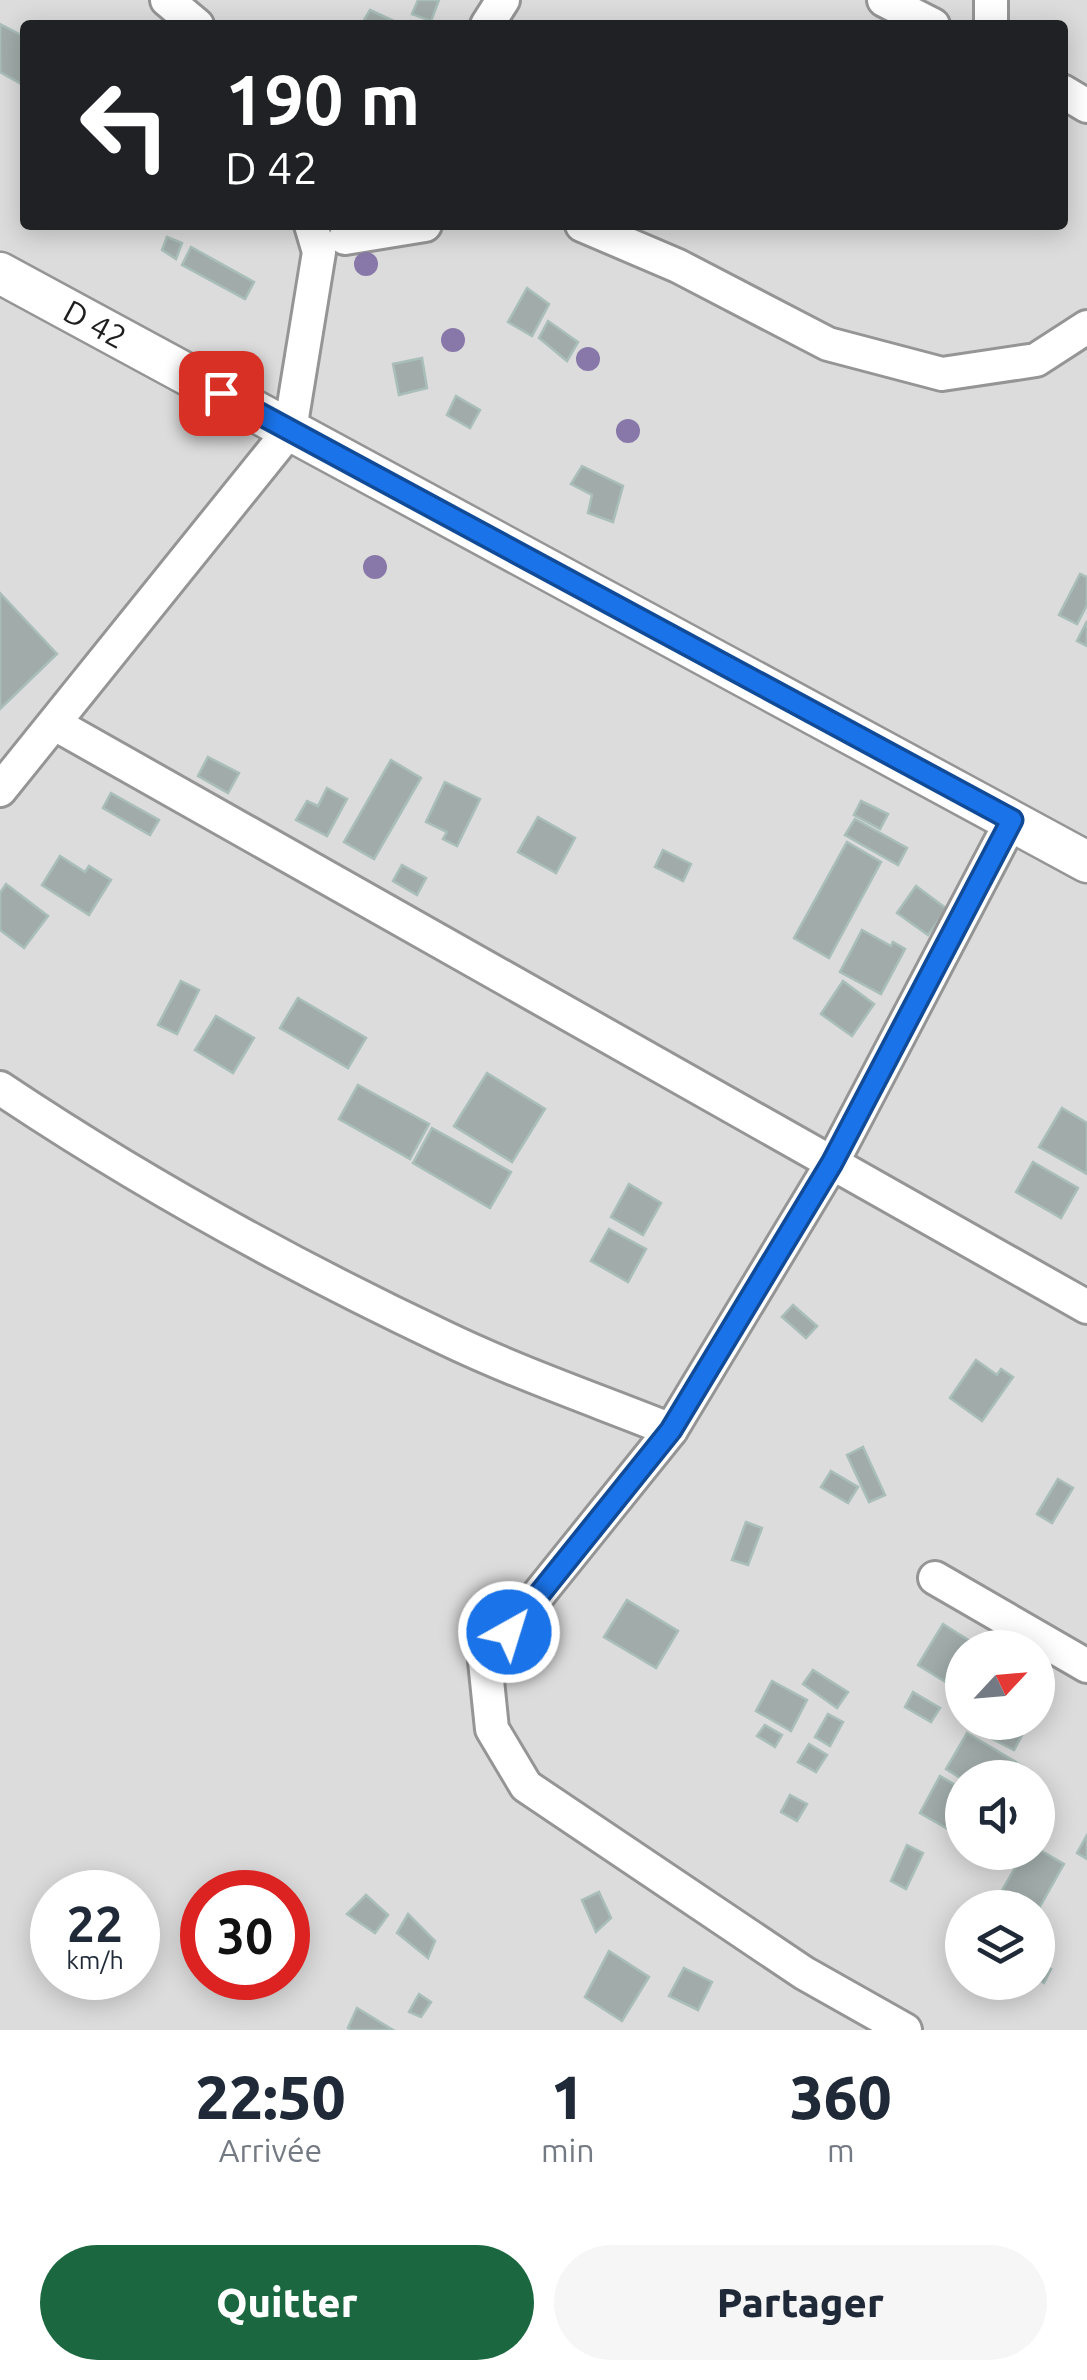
<!DOCTYPE html>
<html lang="fr">
<head>
<meta charset="utf-8">
<style>
	body { margin:0; font-family:Ubuntu,sans-serif; background:#f6f6f7; color:#1f2937; height:100vh; display:flex; flex-direction:column; font-size:38px; white-space:nowrap }
	* { box-sizing:border-box; margin:0 }
	p { font-size:32px; color:#747a83 }
	.icon { flex:none; width:55px; height:55px; fill:none; stroke:currentColor; stroke-width:2; stroke-linecap:round; stroke-linejoin:round }
	.map { position:relative; height:2030px; overflow:hidden }
	.side { display:flex; flex-direction:column; background:#fff; flex:1 }
	.side>* { flex:none }
	.banner { position:absolute; left:20px; top:20px; width:1048px; height:210px; border-radius:10px; box-shadow:0 5px 25px #0003; background:#202124; color:#fff; overflow:hidden }
	.needle { width:65px; rotate:64deg }
	.buttons { position:absolute; left:945px; top:1630px; display:grid; gap:20px }
	.buttons a { display:grid; place-items:center; width:110px; height:110px; border-radius:50%; background:#fff; box-shadow:0 5px 25px #0003; font-size:50px }
	.speed { position:absolute; left:30px; top:1870px; display:flex; gap:20px; font-size:50px; font-weight:700; text-align:center }
	.speed>* { display:grid; place-content:center; width:130px; height:130px; border-radius:50%; background:#fff; box-shadow:0 5px 25px #0003; line-height:1 }
	.speed small { font-size:25px; font-weight:400 }
	.speed .limit { border:15px solid #d22; background:#fff; color:#111 }
	.pin { position:absolute; display:grid; place-items:center; width:85px; height:85px; color:#fff; margin:-42px; border-radius:20px; box-shadow:0 5px 15px #0006 }
	.me { position:absolute; width:110px; margin:-55px; rotate:39deg; stroke-linejoin:round; filter:drop-shadow(0 0 8px #0008) }
	.turn { display:flex; align-items:center; gap:35px; height:210px; padding:0 40px; font-size:45px }
	.turn .icon { width:130px; height:130px; stroke-width:2.5 }
	.turn b { display:block; font-size:70px; line-height:85px }
	.eta { display:flex; justify-content:space-evenly; align-items:center; height:170px; text-align:center }
	.eta b { font-size:60px; font-weight:800; line-height:70px }
	.cta { display:flex; gap:20px; margin-top:auto; padding:20px 40px }
	.cta a { flex:1; height:115px; border-radius:60px; background:#1b6840; color:#fff; font-size:40px; font-weight:800; line-height:115px; text-align:center }
	.cta a+a { background:#f6f6f7; color:#1f2937 }
	.map>svg:first-child { display:block }
	.residential { fill:#dbdcdb; fill-rule:evenodd }
	.building { fill:#a1acaa; stroke:#a9beb9; stroke-width:2.5 }
	.lines { fill:none; stroke-linecap:round; stroke-linejoin:round }
	.minor-casing { stroke:#959595; stroke-width:38 }
	.tertiary-casing { stroke:#959595; stroke-width:45 }
	.minor { stroke:#fff; stroke-width:32 }
	.tertiary { stroke:#fff; stroke-width:40 }
	.tree { fill:#8878a9 }
	.route-casing { stroke:#114b97; stroke-width:25 }
	.route { stroke:#1a73e8; stroke-width:18 }
	.labels { text-anchor:middle; stroke-width:10; stroke-linejoin:round; paint-order:stroke }
	.street-label { font-size:32px; fill:#1e1e1e; stroke:#fff }
</style>
</head>
<body>
<div class="map">
<svg width="1087" height="2030" viewBox="0 0 1087 2030">
	<rect width="100%" height="100%" fill="#e5eeee"/>
	<path class="residential" d="M0,0h1087v2030h-1087zM25,25h1037v200h-1037zM962,1648h76v74h-76zM962,1778h76v74h-76zM52,1892h86v86h-86zM202,1892h86v86h-86zM962,1908h76v74h-76z"/>
	<g class="building">
		<polygon points="418,0 439,0 431,21 412,14"/>
		<polygon points="370,10 394,21 393,25 361,25"/>
		<polygon points="0,24 25,37 25,86 0,72"/>
		<polygon points="167,237 182,243 176,259 162,250"/>
		<polygon points="191,247 254,282 245,299 182,265"/>
		<polygon points="527,288 549,304 532,336 508,322"/>
		<polygon points="548,321 578,342 567,361 539,338"/>
		<polygon points="422,358 427,388 399,395 393,364"/>
		<polygon points="456,396 480,410 470,428 447,415"/>
		<polygon points="582,466 623,486 613,522 588,513 592,495 571,484"/>
		<polygon points="1080,574 1087,577 1087,605 1077,624 1059,615"/>
		<polygon points="0,593 57,654 0,709"/>
		<polygon points="1087,621 1087,646 1077,641"/>
		<polygon points="208,757 239,773 228,793 198,776"/>
		<polygon points="391,760 421,778 374,859 344,842"/>
		<polygon points="445,782 480,799 457,846 443,839 447,832 426,822"/>
		<polygon points="327,788 347,799 327,836 296,820 307,801 318,806"/>
		<polygon points="111,793 159,820 150,835 103,808"/>
		<polygon points="861,801 888,814 880,829 854,815"/>
		<polygon points="538,817 575,838 556,873 518,852"/>
		<polygon points="855,819 907,848 898,865 845,835"/>
		<polygon points="847,842 881,862 829,958 794,938"/>
		<polygon points="663,850 691,864 683,881 655,867"/>
		<polygon points="60,856 85,872 89,866 111,880 89,915 42,885"/>
		<polygon points="402,865 426,878 417,895 393,881"/>
		<polygon points="6,884 48,916 24,948 0,930 0,893"/>
		<polygon points="916,886 947,909 928,935 897,913"/>
		<polygon points="862,930 891,946 893,942 905,949 881,994 840,972"/>
		<polygon points="181,981 199,990 177,1034 158,1025"/>
		<polygon points="843,981 874,1004 852,1036 821,1014"/>
		<polygon points="298,998 366,1038 348,1068 280,1028"/>
		<polygon points="216,1016 254,1038 233,1073 195,1050"/>
		<polygon points="487,1073 545,1109 512,1162 454,1126"/>
		<polygon points="358,1085 429,1124 410,1159 339,1119"/>
		<polygon points="1062,1108 1087,1123 1087,1174 1039,1147"/>
		<polygon points="432,1128 511,1172 490,1208 413,1163"/>
		<polygon points="1033,1162 1078,1188 1061,1218 1016,1192"/>
		<polygon points="629,1184 661,1203 643,1235 611,1217"/>
		<polygon points="609,1229 646,1249 628,1282 591,1261"/>
		<polygon points="793,1305 817,1326 806,1338 782,1317"/>
		<polygon points="976,1360 997,1375 1001,1369 1013,1377 982,1421 950,1398"/>
		<polygon points="863,1447 885,1495 869,1502 847,1455"/>
		<polygon points="831,1471 858,1487 848,1503 821,1487"/>
		<polygon points="1058,1479 1073,1488 1052,1523 1037,1514"/>
		<polygon points="746,1522 762,1528 748,1565 732,1560"/>
		<polygon points="627,1600 678,1631 656,1668 604,1637"/>
		<polygon points="943,1624 981,1648 962,1648 962,1692 918,1665"/>
		<polygon points="813,1670 848,1692 837,1708 803,1684"/>
		<polygon points="772,1681 807,1700 791,1731 756,1711"/>
		<polygon points="913,1692 940,1708 931,1722 905,1707"/>
		<polygon points="828,1714 843,1722 830,1746 815,1737"/>
		<polygon points="984,1722 1029,1722 1014,1750 979,1732"/>
		<polygon points="765,1725 782,1735 775,1747 757,1736"/>
		<polygon points="967,1733 1031,1771 1027,1778 962,1779 946,1769"/>
		<polygon points="809,1744 827,1755 816,1772 798,1762"/>
		<polygon points="940,1776 962,1789 962,1837 920,1813"/>
		<polygon points="790,1795 807,1804 797,1821 781,1812"/>
		<polygon points="1087,1835 1087,1859 1077,1853"/>
		<polygon points="907,1845 923,1853 906,1889 891,1881"/>
		<polygon points="1038,1849 1064,1864 1038,1910 1024,1908 1000,1894 1024,1852 1038,1852"/>
		<polygon points="599,1892 611,1918 596,1932 582,1900"/>
		<polygon points="366,1895 388,1915 375,1933 347,1914"/>
		<polygon points="408,1914 435,1941 428,1958 397,1933"/>
		<polygon points="609,1951 649,1977 622,2021 585,1997"/>
		<polygon points="1038,1962 1051,1969 1044,1983 1038,1979"/>
		<polygon points="684,1968 712,1982 698,2010 669,1996"/>
		<polygon points="419,1994 431,2002 421,2017 409,2012"/>
		<polygon points="357,2008 393,2030 352,2030 348,2028"/>
	</g>
	<g class="lines">
		<defs>
			<g id="minor">
				<polyline points="167,0 197,25"/>
				<polyline points="884,0 933,25"/>
				<polyline points="991,0 991,25"/>
				<polyline points="487,25 503,0"/>
				<polyline points="1062,91 1087,106"/>
				<polyline points="582,225 678,266 828,344 942,374 1036,360 1087,327"/>
				<polyline points="345,238 425,225"/>
				<polyline points="55,724 1087,1307"/>
				<polyline points="0,790 290,430 319,252 311,225"/>
				<path d="M0,1088c142,95 291,177 445,250 73,35 151,62 226,92"/>
				<polyline points="935,1578 1087,1666"/>
				<polyline points="905,2030 804,1973 526,1786 492,1729 485,1661 671,1430 832,1163 1012,820"/>
			</g>
			<g id="tertiary">
				<path id="s1" d="M0,273l1087,589"/>
			</g>
		</defs>
		<use href="#minor" class="minor-casing"/>
		<use href="#tertiary" class="tertiary-casing"/>
		<use href="#minor" class="minor"/>
		<use href="#tertiary" class="tertiary"/>
	</g>
	<g class="tree">
		<circle cx="366" cy="264" r="12"/>
		<circle cx="453" cy="340" r="12"/>
		<circle cx="588" cy="359" r="12"/>
		<circle cx="628" cy="431" r="12"/>
		<circle cx="375" cy="567" r="12"/>
	</g>
	<g class="lines">
		<defs>
			<polyline id="route" points="221,393 1012,820 832,1163 671,1430 509,1632"/>
		</defs>
		<use href="#route" class="route-casing"/>
		<use href="#route" class="route"/>
	</g>
	<g class="labels">
		<g class="street-label">
			<text dy="11" stroke="none"><textPath href="#s1" startOffset="108">D 42</textPath></text>
		</g>
	</g>
</svg>
<div class="buttons">
<a><svg class="needle" viewBox="-14 -14 28 28"><path d="M0-13l5 13h-10z" fill="#e53935"/><path d="M0 13l5-13h-10z" fill="#747a83"/></svg></a>
<a><svg class="icon" aria-label="sound" viewBox="0 0 24 24"><path d="M4 9h4l5-4v14l-5-4H4zM17 9q2 3 0 6"/></svg></a>
<a><svg class="icon" aria-label="layers" viewBox="0 0 24 24"><path d="M12 4l9 5-9 5-9-5zM3 14l9 5 9-5"/></svg></a>
</div>
<div class="speed"><div>22<small>km/h</small></div><div class="limit">30</div></div>
<div class="pin" style="left:221px;top:393px;background:#d93025"><svg class="icon" aria-label="arrive" viewBox="0 0 24 24"><path d="M6 21V4h12l-3 4 3 4H6"/></svg></div>
<svg class="me" style="left:509px;top:1632px" viewBox="-20 -20 40 40"><circle r="17" fill="#1a73e8" stroke="#fff" stroke-width="3"/><path d="M0-11L8 9 0 5-8 9z" fill="#fff"/></svg>
<div class="banner">
<div class="turn"><svg class="icon" aria-label="left" viewBox="0 0 24 24"><path d="M17 20v-9H6M10 6l-5 5 5 5"/></svg><div><b>190 m</b>D 42</div></div>
</div>
</div>
<section class="side">
<div class="eta">
<div><b>22:50</b><p>Arrivée</p></div>
<div><b>1</b><p>min</p></div>
<div><b>360</b><p>m</p></div>
</div>
<div class="cta"><a>Quitter</a><a>Partager</a></div>
</section>
</body>
</html>
